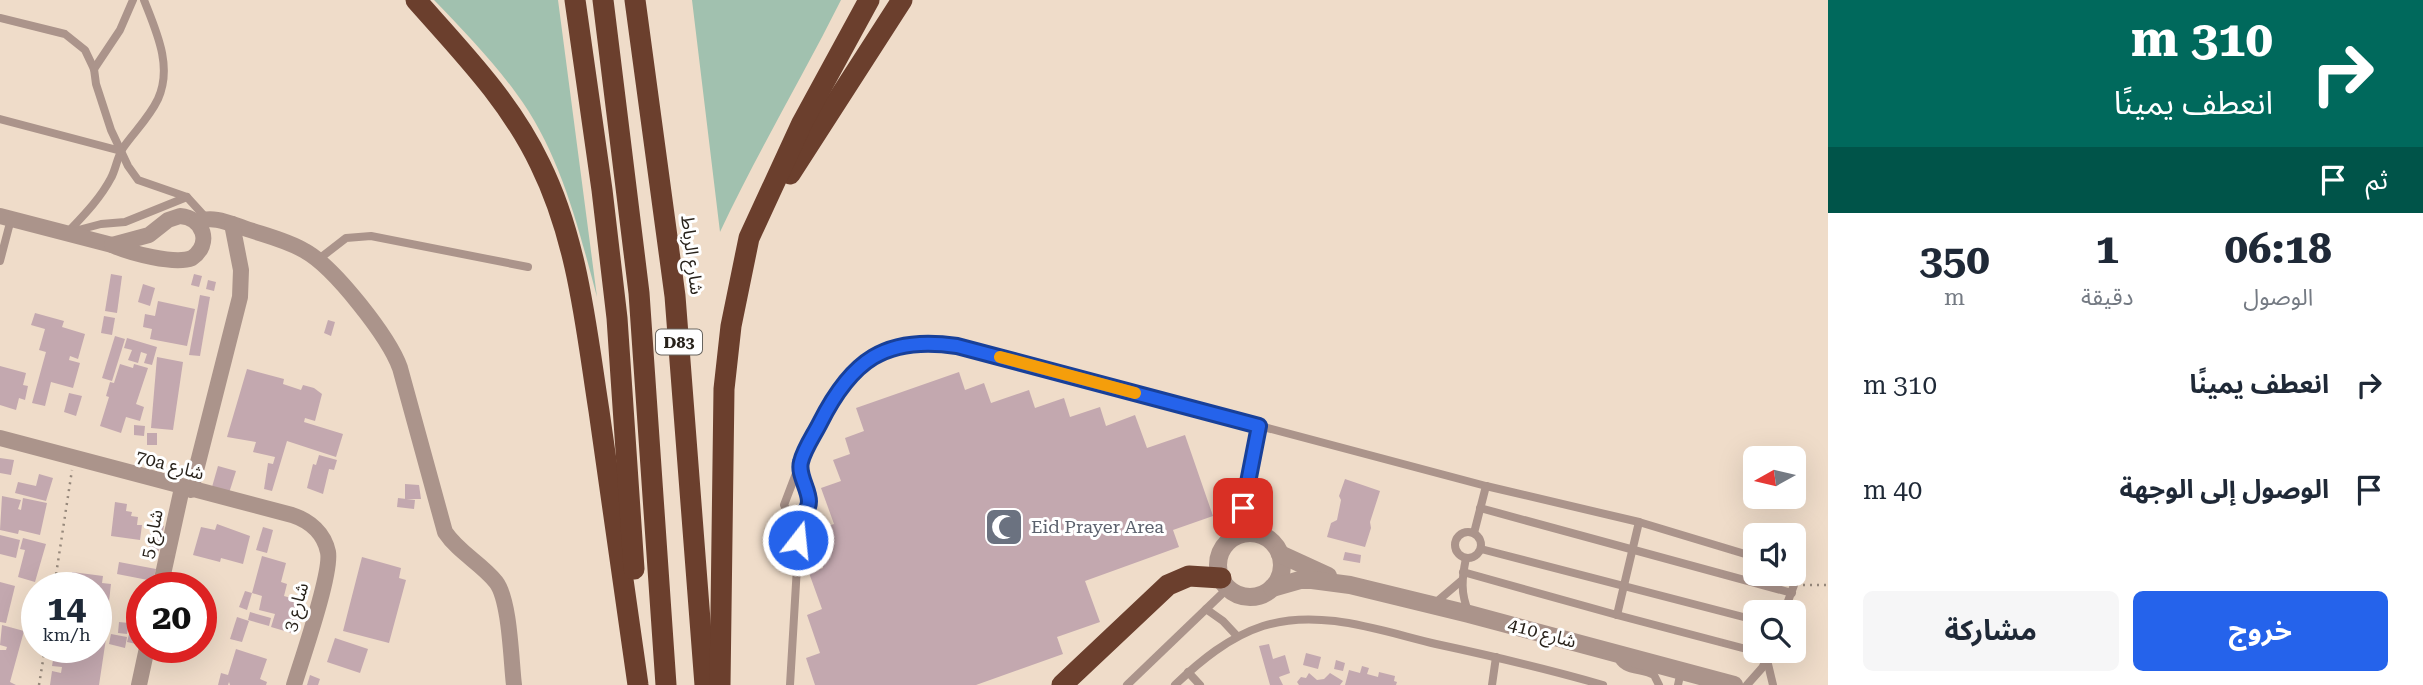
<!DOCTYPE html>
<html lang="ar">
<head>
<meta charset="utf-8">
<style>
	body { margin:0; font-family:"Roboto Serif","Noto Sans Arabic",serif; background:#f6f6f7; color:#1f2937; direction:rtl; height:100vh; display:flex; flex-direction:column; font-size:26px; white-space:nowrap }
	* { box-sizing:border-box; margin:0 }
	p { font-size:23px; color:#747a83 }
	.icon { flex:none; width:38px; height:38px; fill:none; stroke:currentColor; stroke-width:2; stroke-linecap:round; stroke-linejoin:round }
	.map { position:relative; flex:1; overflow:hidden; direction:ltr }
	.drawer { display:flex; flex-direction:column; background:#fff; width:595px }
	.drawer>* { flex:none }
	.banner { background:#00695c; color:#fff; overflow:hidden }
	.needle { width:46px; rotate:262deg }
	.controls { position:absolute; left:1743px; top:446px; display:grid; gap:14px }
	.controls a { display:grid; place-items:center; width:63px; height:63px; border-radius:10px; background:#fff; box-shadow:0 7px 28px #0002; font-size:35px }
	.speed { position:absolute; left:21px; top:572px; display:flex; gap:14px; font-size:35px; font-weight:700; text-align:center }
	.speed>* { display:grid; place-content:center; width:91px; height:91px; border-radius:50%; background:#fff; box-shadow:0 7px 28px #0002; line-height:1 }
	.speed small { font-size:18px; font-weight:400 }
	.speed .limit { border:10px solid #d22; background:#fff; color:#111 }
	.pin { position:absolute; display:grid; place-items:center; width:60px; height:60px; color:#fff; margin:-30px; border-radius:14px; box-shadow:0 4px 10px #0006 }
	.me { position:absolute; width:77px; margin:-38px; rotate:16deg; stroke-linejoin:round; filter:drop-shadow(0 0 5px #0008) }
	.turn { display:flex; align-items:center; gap:24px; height:147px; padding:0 35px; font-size:32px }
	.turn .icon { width:91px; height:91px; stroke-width:2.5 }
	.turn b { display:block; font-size:49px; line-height:60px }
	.then { display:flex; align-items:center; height:66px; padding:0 35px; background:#0003; gap:14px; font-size:26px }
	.eta { display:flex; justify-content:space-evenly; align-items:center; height:119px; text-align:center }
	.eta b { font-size:42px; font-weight:700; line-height:49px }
	.primary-button { display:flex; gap:14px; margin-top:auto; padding:14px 35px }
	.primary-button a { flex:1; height:80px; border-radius:10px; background:#2563eb; color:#fff; font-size:28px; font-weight:700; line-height:80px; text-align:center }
	.primary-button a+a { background:#f6f6f7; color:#1f2937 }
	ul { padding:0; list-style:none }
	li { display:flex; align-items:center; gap:21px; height:105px; padding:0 35px }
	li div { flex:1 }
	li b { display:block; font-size:26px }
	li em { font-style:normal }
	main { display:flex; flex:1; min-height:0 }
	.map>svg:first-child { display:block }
	.green { fill:#a1c1af }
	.building { fill:#c3a8af }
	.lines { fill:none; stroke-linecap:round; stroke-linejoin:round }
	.path { stroke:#96887b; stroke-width:2.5; stroke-dasharray:2 5; stroke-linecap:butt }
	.service { stroke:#ab948b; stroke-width:8 }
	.minor { stroke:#ab948b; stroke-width:16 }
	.tertiary { stroke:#ab948b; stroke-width:18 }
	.motorway { stroke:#6b3f2d; stroke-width:21 }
	.route-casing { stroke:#184099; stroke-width:18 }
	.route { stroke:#2563eb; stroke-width:12 }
	.slow { stroke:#f59e0b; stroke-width:12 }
	.labels { text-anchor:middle; stroke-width:6; stroke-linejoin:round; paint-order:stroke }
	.shield { fill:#fff; stroke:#68645f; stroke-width:2 }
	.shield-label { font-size:16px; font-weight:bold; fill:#28221b }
	.street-label { font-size:18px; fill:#28221b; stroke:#fff }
	.worship-label { font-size:18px; fill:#5b616d; stroke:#fff; text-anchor:start }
</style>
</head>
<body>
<main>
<section class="drawer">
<div class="banner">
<div class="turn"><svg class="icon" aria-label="right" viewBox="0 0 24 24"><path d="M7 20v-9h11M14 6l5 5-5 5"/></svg><div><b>310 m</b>انعطف يمينًا</div></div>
<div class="then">ثم<svg class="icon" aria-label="arrive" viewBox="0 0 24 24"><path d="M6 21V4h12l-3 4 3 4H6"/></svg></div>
</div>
<div class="eta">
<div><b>06:18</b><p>الوصول</p></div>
<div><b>1</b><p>دقيقة</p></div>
<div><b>350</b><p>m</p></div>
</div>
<ul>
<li><svg class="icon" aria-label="right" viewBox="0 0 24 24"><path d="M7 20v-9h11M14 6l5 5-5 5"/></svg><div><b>انعطف يمينًا</b></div><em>310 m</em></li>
<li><svg class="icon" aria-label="arrive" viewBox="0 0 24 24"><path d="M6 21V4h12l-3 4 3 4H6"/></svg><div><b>الوصول إلى الوجهة</b></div><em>40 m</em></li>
</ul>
<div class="primary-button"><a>خروج</a><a>مشاركة</a></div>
</section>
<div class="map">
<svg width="1828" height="685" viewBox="0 0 1828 685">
	<rect width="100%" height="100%" fill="#efdcc9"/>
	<g class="green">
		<path d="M434,0h124l39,297c-19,-71 -37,-145 -81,-204 -24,-33 -54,-64 -82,-93z"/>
		<path d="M692,0h149c-39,78 -84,153 -121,232z"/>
	</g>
	<g class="building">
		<polygon points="111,274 122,276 117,313 105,311"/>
		<polygon points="194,274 202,276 199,287 191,285"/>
		<polygon points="208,280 216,282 214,291 206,289"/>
		<polygon points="143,284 155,288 150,306 138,302"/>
		<polygon points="200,295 210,297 200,356 189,355"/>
		<polygon points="158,301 195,309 187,346 150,339 152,329 143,327 145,314 155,316"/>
		<polygon points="35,313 64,321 62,327 85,334 78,359 70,356 69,360 80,363 73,388 51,382 45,406 32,403 46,352 39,350 45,329 31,325"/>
		<polygon points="104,316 115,318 112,335 101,333"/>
		<polygon points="328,320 335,322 331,336 324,333"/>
		<polygon points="115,336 125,339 112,381 102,378"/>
		<polygon points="127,338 157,347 152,365 144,363 147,354 141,352 138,363 128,360 132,350 124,348"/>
		<polygon points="157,357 183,362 173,430 151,428"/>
		<polygon points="120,364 133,368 134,364 148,368 136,404 144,407 140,421 126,417 121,433 100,426 109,397 106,396 110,382 114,383"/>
		<polygon points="0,366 26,373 23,385 28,386 25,400 19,398 16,410 0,405"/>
		<polygon points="247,369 284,379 283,384 301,390 303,385 314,388 322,394 315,421 305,418 304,422 343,434 336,457 287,441 272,491 264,489 268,463 273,464 275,457 253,452 256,442 227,437"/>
		<polygon points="959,372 965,390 984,383 991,403 1029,390 1035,408 1064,398 1070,417 1100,407 1106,426 1135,415 1147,448 1185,435 1213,516 1173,530 1179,547 1085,581 1100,622 1057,637 1063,654 976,685 815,685 806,658 820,653 807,615 822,609 809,573 823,568 810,532 834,524 821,488 841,481 833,460 850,454 845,438 864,431 856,408"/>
		<polygon points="69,393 82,396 76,416 64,412"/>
		<polygon points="134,425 145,426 144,436 134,435"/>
		<rect x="147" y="433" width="10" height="12"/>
		<polygon points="319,455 337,460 334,470 329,469 323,494 307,488 313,464 316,465"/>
		<polygon points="0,458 14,460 11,475 0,473"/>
		<polygon points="218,466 236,471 229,493 212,487"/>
		<polygon points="39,474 53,478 46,501 15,493 18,482 36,486"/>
		<polygon points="1345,479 1380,491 1370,522 1371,528 1365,547 1327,537 1331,523 1337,520 1341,500 1339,496"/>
		<polygon points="405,484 419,485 421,499 405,499"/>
		<polygon points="2,496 21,500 18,509 21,510 23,498 47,503 40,535 19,530 18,534 0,530"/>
		<polygon points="398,498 415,500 414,509 397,507"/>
		<polygon points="115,502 127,504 126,511 132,512 131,516 138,517 137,525 142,525 140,540 111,536"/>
		<polygon points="146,523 164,526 159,551 149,549 151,528 145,527"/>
		<polygon points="217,524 250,536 243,564 221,558 220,562 193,555 201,527 215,530"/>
		<polygon points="263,527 273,530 267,553 256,550"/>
		<polygon points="0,535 20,540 16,558 0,554"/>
		<polygon points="23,538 46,544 35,582 18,577 25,550 20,549"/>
		<polygon points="1345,552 1361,555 1360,563 1343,560"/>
		<polygon points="262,556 286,563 281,582 287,584 284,596 298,600 293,619 299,620 295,634 271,627 275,614 259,610 262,596 252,593"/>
		<polygon points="362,557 401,568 399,578 406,580 389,643 343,631"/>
		<polygon points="119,562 156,569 153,581 117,574"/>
		<polygon points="72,572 103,576 102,583 111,584 107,619 101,619 101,614 96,613 96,588 70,587"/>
		<polygon points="0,582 15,586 6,623 0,622"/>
		<polygon points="245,591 252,593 247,610 239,607"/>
		<polygon points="250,612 271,618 269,626 248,620"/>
		<polygon points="237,617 249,621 242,642 230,639"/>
		<polygon points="119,622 129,623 127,634 118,633"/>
		<polygon points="2,625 24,631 10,682 16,685 0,685 0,650 6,650 7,647 0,645"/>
		<polygon points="131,627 142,629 141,645 127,642"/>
		<polygon points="96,630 107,632 99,685 50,685 52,671 61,673 62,667 52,666 55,648 66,648 65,653 73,654 74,650 92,653 92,648 96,648"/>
		<polygon points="111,634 127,637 125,648 109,644"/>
		<polygon points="335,638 368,649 360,673 327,662"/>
		<polygon points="1269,644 1273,659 1285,655 1290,673 1279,677 1283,685 1270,685 1259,646"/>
		<polygon points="236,649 267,659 260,679 267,682 266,685 230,685 229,682 228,685 218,685 221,673 228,675"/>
		<polygon points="1306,653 1321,657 1318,669 1303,665"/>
		<polygon points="1336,660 1345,663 1343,671 1334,669"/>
		<polygon points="1362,666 1369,668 1367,674 1378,677 1379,672 1395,676 1394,681 1397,682 1396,685 1345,685 1349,670 1360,673"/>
		<polygon points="1309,673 1317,680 1324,679 1330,673 1343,681 1340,685 1299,685 1297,682 1301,677 1306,678"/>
		<polygon points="310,675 320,679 318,685 307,685"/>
	</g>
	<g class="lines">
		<g class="path">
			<polyline points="1803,585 1828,585"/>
			<polyline points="54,588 72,470"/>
			<polyline points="39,685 45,648"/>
		</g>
		<g class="service">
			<path d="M144,0c12,31 29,66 14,99 -9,19 -24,33 -35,49 -6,9 -7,21 -12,30 -11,21 -28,38 -44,55l34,-9 24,-2 62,-25"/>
			<polyline points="0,18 65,34 85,50 94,69 96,84 111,130 128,166 138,180 187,197 207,219"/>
			<polyline points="94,69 120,30 133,0"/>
			<polyline points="0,119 121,151"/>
			<polyline points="319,259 346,238 371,236 528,267"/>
			<polyline points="0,261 11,219"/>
			<path d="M800,463c13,-27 24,-59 44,-82 28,-34 72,-42 114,-35l528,140 153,36 116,35"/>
			<polyline points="1249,487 1255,514 1266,537"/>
			<polyline points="1480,508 1792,593"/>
			<circle cx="1468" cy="545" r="13"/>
			<polyline points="1474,533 1486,486"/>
			<polyline points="1228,541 1241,517 1259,426"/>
			<polyline points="1481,549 1755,620"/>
			<path d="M1466,558c-4,20 -6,35 3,55"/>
			<polyline points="1463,572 1617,615 1769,655"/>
			<polyline points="1434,604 1461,581"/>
			<polyline points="1206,609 1223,621 1237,636"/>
			<polyline points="1784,612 1794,585 1792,574"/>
			<polyline points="1617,615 1639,522"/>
			<path d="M1617,655c4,17 24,13 37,20l5,10"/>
			<polyline points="1767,660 1773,685"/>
			<polyline points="1188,672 1200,685"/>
			<path d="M790,685l10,-169c18,-12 2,-36 0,-53l-16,42c4,8 7,10 16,11"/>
			<polyline points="1127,685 1228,588"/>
			<path d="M1175,685c25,-24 54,-48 88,-59 57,-18 118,5 173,18 56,12 112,25 167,41"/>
			<polyline points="1492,685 1496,657"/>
			<polyline points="1678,685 1681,671"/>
			<polyline points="1747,685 1762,668 1771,651"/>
		</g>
		<g class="minor">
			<polyline points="0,216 112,245"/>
			<path d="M180,216c24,2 32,28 12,42 -17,7 -62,-5 -80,-13l37,-10 19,-15z"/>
			<path d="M197,222c15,-7 32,1 47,6 20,7 43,12 61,23 29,16 84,86 95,117l45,164c14,21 36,31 51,50 14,18 15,79 18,103"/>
			<path d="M0,438l292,77c18,6 32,18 36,37 4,21 -26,107 -34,133"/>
			<polyline points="191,490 240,297 241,270 232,224"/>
			<polyline points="160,588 182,488"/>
			<polyline points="139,685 147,648"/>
		</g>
		<g class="tertiary">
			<circle cx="1250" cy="565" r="32"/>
			<polyline points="1280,554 1328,576"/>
			<polyline points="1272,588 1300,580 1312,580 1350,585 1469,614 1734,685"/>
		</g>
		<g class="motorway">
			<path d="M416,0c46,52 94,101 124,164 38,77 46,164 59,247 13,92 26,183 39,274"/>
			<polyline points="575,0 602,190 617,318 634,569"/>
			<polyline points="603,0 639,293 666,685"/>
			<polyline points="635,0 675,296 705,685"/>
			<polyline points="790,174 902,0"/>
			<polyline points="720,685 724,389 731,326 749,238 802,123 869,0"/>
			<polyline points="1062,685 1168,585 1189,576 1221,578"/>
		</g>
	</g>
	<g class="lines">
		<defs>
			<path id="route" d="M798,540l2,-24c22,-14 -4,-36 1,-54 3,-13 13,-27 19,-39 31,-62 65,-88 137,-77l302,80 -16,82"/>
		</defs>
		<use href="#route" class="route-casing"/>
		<use href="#route" class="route"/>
		<polyline class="slow" points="1000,357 1135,393"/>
	</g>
	<defs>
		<symbol id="mosque-square" viewBox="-11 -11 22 22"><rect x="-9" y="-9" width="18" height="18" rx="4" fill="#6b7280" stroke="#fff"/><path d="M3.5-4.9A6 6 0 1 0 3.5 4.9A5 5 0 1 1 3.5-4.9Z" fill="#fff"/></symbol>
	</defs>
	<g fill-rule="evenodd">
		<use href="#mosque-square" x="982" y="505" width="44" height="44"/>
	</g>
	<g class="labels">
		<rect class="shield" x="656" y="329.5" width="46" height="25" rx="5"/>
		<g class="shield-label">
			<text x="679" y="348">D83</text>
		</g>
		<g class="street-label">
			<text transform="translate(692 255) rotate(83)" y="6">شارع الرباط</text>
			<text transform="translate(170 465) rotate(15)" y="6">70a شارع</text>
			<text transform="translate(152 534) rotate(-78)" y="6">شارع 5</text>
			<text transform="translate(296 607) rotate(-74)" y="6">شارع 3</text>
			<text transform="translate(1542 633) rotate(15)" y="6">شارع 410</text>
		</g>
		<g class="worship-label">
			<text x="1031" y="533">Eid Prayer Area</text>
		</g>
	</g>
</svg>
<div class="controls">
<a><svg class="needle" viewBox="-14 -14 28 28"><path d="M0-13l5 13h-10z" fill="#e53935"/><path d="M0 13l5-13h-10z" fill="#747a83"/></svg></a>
<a><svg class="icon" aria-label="sound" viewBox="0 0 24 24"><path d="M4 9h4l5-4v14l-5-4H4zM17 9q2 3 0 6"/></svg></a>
<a><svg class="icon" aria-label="search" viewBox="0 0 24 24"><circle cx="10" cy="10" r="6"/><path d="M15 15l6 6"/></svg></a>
</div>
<div class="speed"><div>14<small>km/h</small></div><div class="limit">20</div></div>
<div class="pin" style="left:1243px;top:508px;background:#d93025"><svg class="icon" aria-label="arrive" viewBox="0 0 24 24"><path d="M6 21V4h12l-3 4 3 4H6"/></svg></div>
<svg class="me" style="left:798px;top:540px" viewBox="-20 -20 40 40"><circle r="17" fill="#2563eb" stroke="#fff" stroke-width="3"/><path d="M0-11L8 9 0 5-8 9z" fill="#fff"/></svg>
</div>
</main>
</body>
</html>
